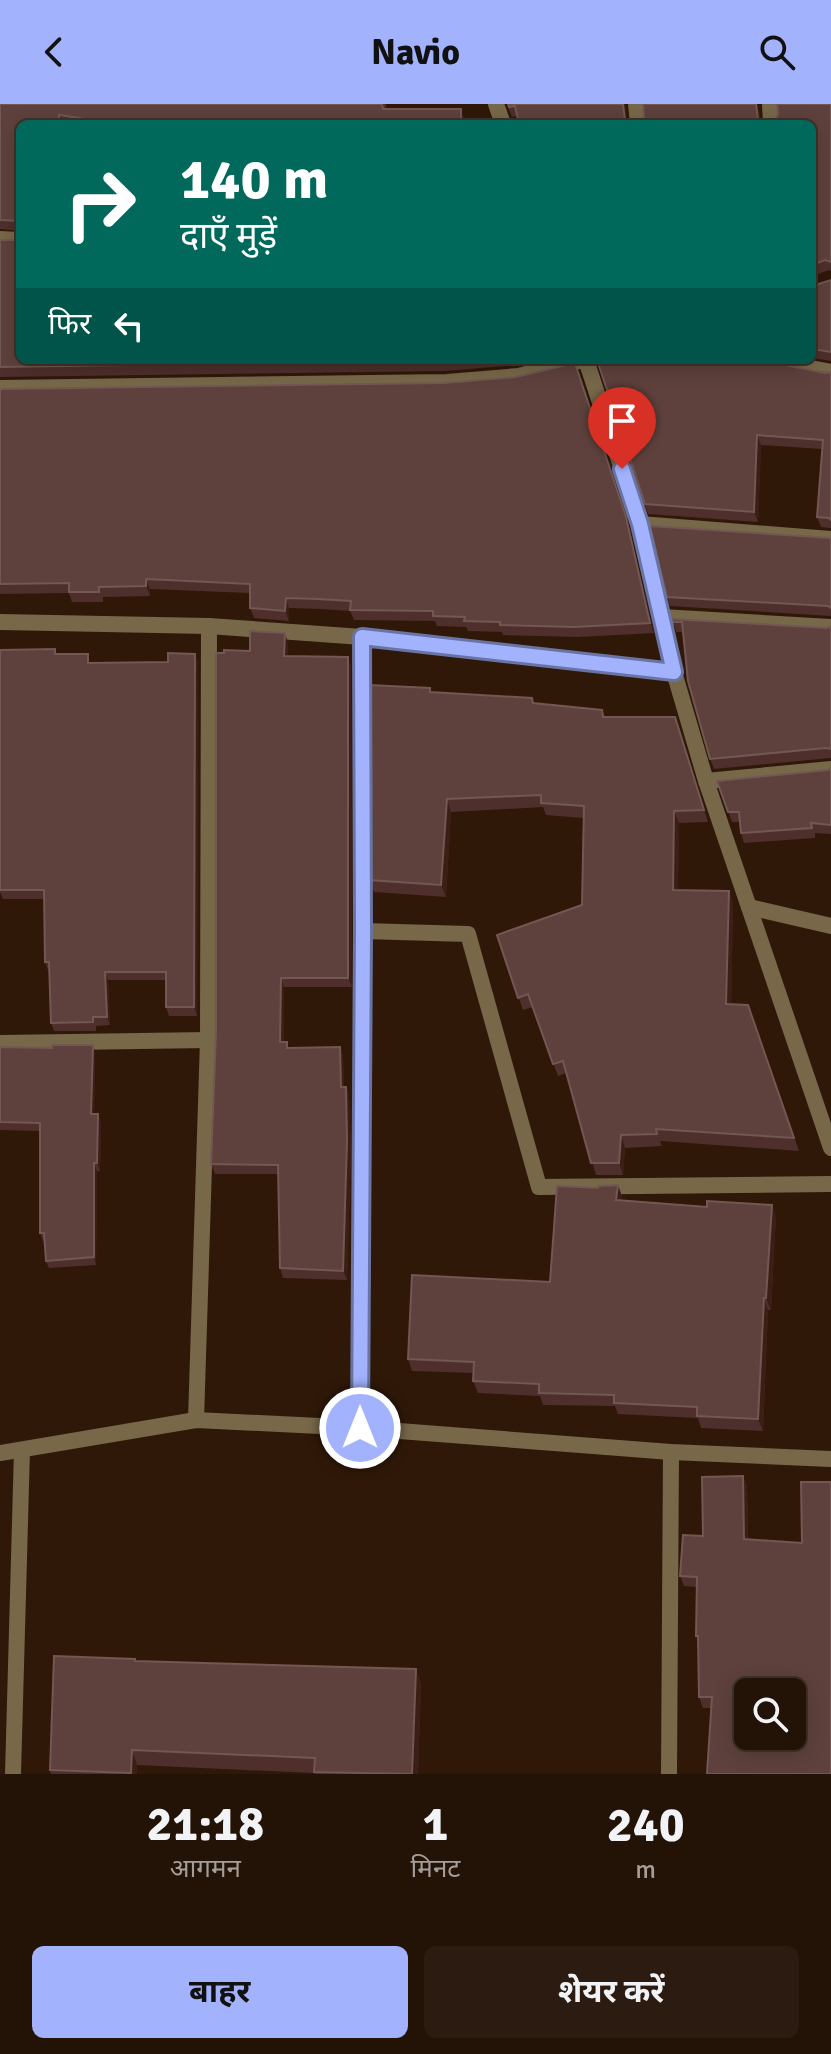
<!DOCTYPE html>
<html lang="hi">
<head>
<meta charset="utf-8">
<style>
	body { margin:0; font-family:Signika,"Noto Sans Devanagari",sans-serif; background:#2b1b10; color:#f1f3f6; height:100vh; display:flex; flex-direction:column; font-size:30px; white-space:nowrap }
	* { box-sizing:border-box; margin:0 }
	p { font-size:26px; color:#a39e9b }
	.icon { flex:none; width:44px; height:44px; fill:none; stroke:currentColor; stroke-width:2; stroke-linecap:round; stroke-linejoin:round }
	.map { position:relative; height:1670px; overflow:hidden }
	.drawer { display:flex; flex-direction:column; background:#231206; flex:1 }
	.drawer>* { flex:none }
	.banner { position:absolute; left:16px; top:16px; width:800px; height:244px; border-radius:12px; box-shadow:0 4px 20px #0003,0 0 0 2px #403228; background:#00695c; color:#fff; overflow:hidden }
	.buttons { position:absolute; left:734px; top:1574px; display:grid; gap:16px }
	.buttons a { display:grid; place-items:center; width:72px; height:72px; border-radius:12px; background:#231206; box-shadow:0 4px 20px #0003,0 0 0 2px #403228; font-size:40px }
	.pin { position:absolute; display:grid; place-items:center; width:68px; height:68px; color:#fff; margin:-82px -34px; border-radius:50% 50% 50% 0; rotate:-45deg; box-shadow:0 0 8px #0007 }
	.pin .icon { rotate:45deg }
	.me { position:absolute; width:88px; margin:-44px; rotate:0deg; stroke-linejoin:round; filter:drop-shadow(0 0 6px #0008) }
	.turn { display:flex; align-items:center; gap:28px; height:168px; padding:0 32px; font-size:36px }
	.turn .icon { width:104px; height:104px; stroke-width:2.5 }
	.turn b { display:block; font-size:56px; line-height:68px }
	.then { display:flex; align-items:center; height:76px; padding:0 32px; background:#0003; gap:16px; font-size:30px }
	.eta { display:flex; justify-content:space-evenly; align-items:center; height:136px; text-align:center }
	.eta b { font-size:48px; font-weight:700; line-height:56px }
	.action { display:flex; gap:16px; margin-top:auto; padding:16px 32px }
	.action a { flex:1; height:92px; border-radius:12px; background:#a2b2fd; color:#111; font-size:32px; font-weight:700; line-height:92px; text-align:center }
	.action a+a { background:#2b1b10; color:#f1f3f6 }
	header { display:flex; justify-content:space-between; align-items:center; height:104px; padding:0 32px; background:#a2b2fd; color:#111; font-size:36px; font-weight:700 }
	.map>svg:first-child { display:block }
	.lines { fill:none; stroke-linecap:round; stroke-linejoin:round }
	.street { stroke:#78684a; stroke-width:16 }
	.wall { fill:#4e2f2c }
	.shaded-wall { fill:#3b1f16 }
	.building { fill:#5e413c; stroke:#725752; stroke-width:2; fill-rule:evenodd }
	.route-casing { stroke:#6974a4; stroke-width:20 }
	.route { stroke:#a2b2fd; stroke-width:14 }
</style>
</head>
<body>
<header><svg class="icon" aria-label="back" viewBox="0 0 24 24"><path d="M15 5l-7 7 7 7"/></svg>Navio<svg class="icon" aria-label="search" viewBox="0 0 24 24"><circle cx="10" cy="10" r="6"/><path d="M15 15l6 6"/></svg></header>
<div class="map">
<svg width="831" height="1670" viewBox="0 0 831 1670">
	<rect width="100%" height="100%" fill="#2f1808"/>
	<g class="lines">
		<g class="street">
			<polyline points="496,0 503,20"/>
			<polyline points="636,0 638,20"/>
			<polyline points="770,0 771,20"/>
			<polyline points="0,135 20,136"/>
			<polyline points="586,256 640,420 674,568 706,677 831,1044"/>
			<polyline points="767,256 831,268"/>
			<polyline points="0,284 447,278 518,272 583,256"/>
			<polyline points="640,420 831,435"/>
			<polyline points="662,513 831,523"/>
			<polyline points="0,518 209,522 362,533 674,568"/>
			<polyline points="706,677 831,665"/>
			<polyline points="749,803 831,822"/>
			<polyline points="363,827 468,830 539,1083 831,1080"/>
			<polyline points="0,939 208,936"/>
			<polyline points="196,1316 208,936 209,522"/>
			<polyline points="360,1324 363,827 362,533"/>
			<polyline points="0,1349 196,1316 360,1324 671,1348 831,1355"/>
			<polyline points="13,1670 22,1346"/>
			<polyline points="669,1670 671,1348"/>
		</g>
	</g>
	<g class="wall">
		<polygon points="0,0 386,0 386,5 461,5 464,14 464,20 20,20 20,127 0,125"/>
		<polygon points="507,0 625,0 627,17 517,12 512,13"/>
		<polygon points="831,0 831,167 829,166 812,172 812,20 774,19 778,10"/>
		<polygon points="0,136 20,256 537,256 516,261 446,267 0,273"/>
		<polygon points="831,176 831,257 812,254 812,182"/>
		<polygon points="597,256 831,268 831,424 821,423 817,413 822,345 761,341 758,418 648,410"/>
		<polygon points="0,285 629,423 654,529 578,533 503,531 502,528 468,527 466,523 437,522 435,517 354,516 350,507 321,505 289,504 289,517 254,514 250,504 250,489 150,485 150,492 103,493 103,498 72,498 69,489 0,490"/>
		<polygon points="831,434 831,512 670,502 667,493"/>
		<polygon points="672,515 827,524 831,522 831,654 714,665 710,655 683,528 676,528"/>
		<polygon points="288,539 288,552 351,563 352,883 284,883 284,938 289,944 340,943 343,953 344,983 346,983 349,992 351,1047 347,1176 283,1174 280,1164 278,1070 215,1070 211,1060 250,547"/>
		<polygon points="0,546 57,550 91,559 198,558 197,912 169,912 166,903 166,876 108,876 110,921 96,922 96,927 54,927 51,919 49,866 48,866 45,858 44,795 3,795 0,788"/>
		<polygon points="431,588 532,594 534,599 602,606 605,613 679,625 708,718 679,719 678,786 729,787 733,799 731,900 748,901 799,1047 660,1037 662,1042 625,1044 623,1071 596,1071 566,969 558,972 533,903 523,906 497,831 582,801 583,714 546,711 543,703 451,708 446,793 374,788 369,776"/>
		<polygon points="831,664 831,730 815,729 815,734 744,739 741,729 740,718 732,718 717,677 828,666"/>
		<polygon points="93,941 95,949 94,1010 101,1017 100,1067 97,1067 96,1161 49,1164 46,1157 45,1137 43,1137 40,1129 40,1027 0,1026 0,943 52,944"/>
		<polygon points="618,1081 622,1093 622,1096 707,1103 772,1101 776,1113 771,1206 768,1206 763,1327 701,1324 698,1314 618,1310 615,1302 543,1301 540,1292 478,1289 473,1277 474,1269 412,1267 408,1255 550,1178 598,1084"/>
		<polygon points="743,1372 747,1383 748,1435 831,1670 711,1604 703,1604 699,1593 699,1540 696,1532 697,1483 684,1482 680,1472 703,1432"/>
		<polygon points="136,1557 416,1565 421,1580 418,1670 315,1670 314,1669 137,1661 137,1670 51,1670 50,1666"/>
	</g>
	<g class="shaded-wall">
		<polygon points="623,0 625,0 628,20 625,16"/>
		<polygon points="756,0 759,0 761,20 758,15"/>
		<polygon points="461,5 464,14 464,20 461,20"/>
		<polygon points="579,268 629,423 654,529 650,519"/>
		<polygon points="757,331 761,341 758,418 754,408"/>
		<polygon points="146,475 150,485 150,492 146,482"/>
		<polygon points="286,494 289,504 289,517 285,507"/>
		<polygon points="285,529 288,539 288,562 284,552"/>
		<polygon points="195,550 198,558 197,912 194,903"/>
		<polygon points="348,553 351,563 352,883 348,874"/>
		<polygon points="447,695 451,708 446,793 441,781"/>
		<polygon points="674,707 679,719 678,798 673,786"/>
		<polygon points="729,787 733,799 731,913 726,900"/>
		<polygon points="105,868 108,876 110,921 107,913"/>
		<polygon points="281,874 284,883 284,947 280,938"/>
		<polygon points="93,941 95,949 94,1017 91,1010"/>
		<polygon points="340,943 343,953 344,992 341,983"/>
		<polygon points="346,983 349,992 351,1047 347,1176 343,1167"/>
		<polygon points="98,1010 101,1017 100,1067 97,1059"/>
		<polygon points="621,1031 625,1044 623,1071 619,1059"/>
		<polygon points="94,1059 97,1067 96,1161 94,1153"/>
		<polygon points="618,1081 622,1093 621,1108 616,1096"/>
		<polygon points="772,1101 776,1113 771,1206 766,1194"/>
		<polygon points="764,1194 768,1206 763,1327 758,1315"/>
		<polygon points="743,1372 747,1383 748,1446 744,1435"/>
		<polygon points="416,1565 421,1580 418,1670 412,1670"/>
		<polygon points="132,1646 137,1661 137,1670 132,1670 131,1669"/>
	</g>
	<g class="building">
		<polygon points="0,0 382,0 383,5 461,5 461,20 118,20 59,11 58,20 20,20 20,117 0,116"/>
		<polygon points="508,0 623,0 625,16 634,20 519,20 515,2 509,3"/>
		<polygon points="643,0 756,0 758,15 767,20 637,20 644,15"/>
		<polygon points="777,0 831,0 831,158 825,156 812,161 812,20 771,20 774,19 778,10"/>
		<polygon points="0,136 20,136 20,256 456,256 0,263"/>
		<polygon points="831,176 831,248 812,245 812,182"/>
		<polygon points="597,256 760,256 825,269 831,268 831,416 829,414 817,413 823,336 757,331 754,408 645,400"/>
		<polygon points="575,259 626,413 650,519 574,523 500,521 500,518 464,517 465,513 433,512 433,507 350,506 351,497 318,495 286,494 285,507 250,504 250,480 146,475 146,482 99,483 99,488 69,488 69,479 0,480 0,285 444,279 516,273"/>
		<polygon points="650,422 831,434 831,504 828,502 667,493"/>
		<polygon points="672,515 827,524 831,522 831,645 826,644 710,655 688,577 682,518 672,518"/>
		<polygon points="250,527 285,529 284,552 348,553 348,874 281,874 280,938 287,938 287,944 340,943 341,983 346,983 347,1037 343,1167 280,1164 278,1061 211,1060 216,927 216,549 224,549 224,546 250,547"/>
		<polygon points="55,545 55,550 88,550 88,559 168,558 168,549 195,550 194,903 166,903 166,868 105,868 107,913 93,913 93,918 51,919 49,858 45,858 44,786 0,786 0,546"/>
		<polygon points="369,581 430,584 430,588 532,594 533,599 602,606 603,613 675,613 704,706 674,707 673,786 729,787 726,900 748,901 794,1034 656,1025 657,1030 621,1031 619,1059 591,1059 563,957 553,960 528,890 518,894 497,831 582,801 584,702 541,699 541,691 447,695 441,781 369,776"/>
		<polygon points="831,664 831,721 811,719 812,724 741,729 739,708 728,708 717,677 828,666"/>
		<polygon points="52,941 93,941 91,1010 98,1010 97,1059 94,1059 94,1153 46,1157 44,1129 40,1129 40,1019 0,1018 0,943 52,944"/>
		<polygon points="618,1081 616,1096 707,1103 707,1097 772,1101 766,1194 764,1194 758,1315 697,1312 697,1303 614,1299 614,1291 539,1289 539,1280 473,1277 474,1258 408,1255 412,1171 550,1178 557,1082 598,1084 598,1082"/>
		<path d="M743,1372l1,63 58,4 -1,-61h30v292h-124l5,-77h-13l-1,-61h-2l1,-59 -17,-1 3,-41 20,1 -1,-59zM748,1588h44v44h-44z"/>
		<polygon points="54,1552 135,1555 135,1557 416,1565 412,1670 314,1668 315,1654 132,1646 131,1669 50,1666"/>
	</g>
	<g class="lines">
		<defs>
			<polyline id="route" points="360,1324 363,827 362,533 674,568 640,420 622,365"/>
		</defs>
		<use href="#route" class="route-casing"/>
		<use href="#route" class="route"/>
	</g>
</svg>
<div class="buttons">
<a><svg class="icon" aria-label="search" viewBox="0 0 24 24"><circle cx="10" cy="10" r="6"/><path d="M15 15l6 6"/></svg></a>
</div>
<div class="pin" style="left:622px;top:365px;background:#d93025"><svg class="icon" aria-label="arrive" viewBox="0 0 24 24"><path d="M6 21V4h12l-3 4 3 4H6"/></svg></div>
<svg class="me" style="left:360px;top:1324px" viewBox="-20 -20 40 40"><circle r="17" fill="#a2b2fd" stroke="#fff" stroke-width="3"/><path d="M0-11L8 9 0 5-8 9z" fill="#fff"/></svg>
<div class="banner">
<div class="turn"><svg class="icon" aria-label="right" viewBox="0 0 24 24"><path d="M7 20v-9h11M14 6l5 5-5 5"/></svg><div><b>140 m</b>दाएँ मुड़ें</div></div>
<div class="then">फिर<svg class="icon" aria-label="left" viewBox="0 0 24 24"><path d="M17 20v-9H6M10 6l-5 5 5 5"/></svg></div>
</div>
</div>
<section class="drawer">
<div class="eta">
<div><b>21:18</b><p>आगमन</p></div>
<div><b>1</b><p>मिनट</p></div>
<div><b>240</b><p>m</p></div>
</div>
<div class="action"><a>बाहर</a><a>शेयर करें</a></div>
</section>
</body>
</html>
